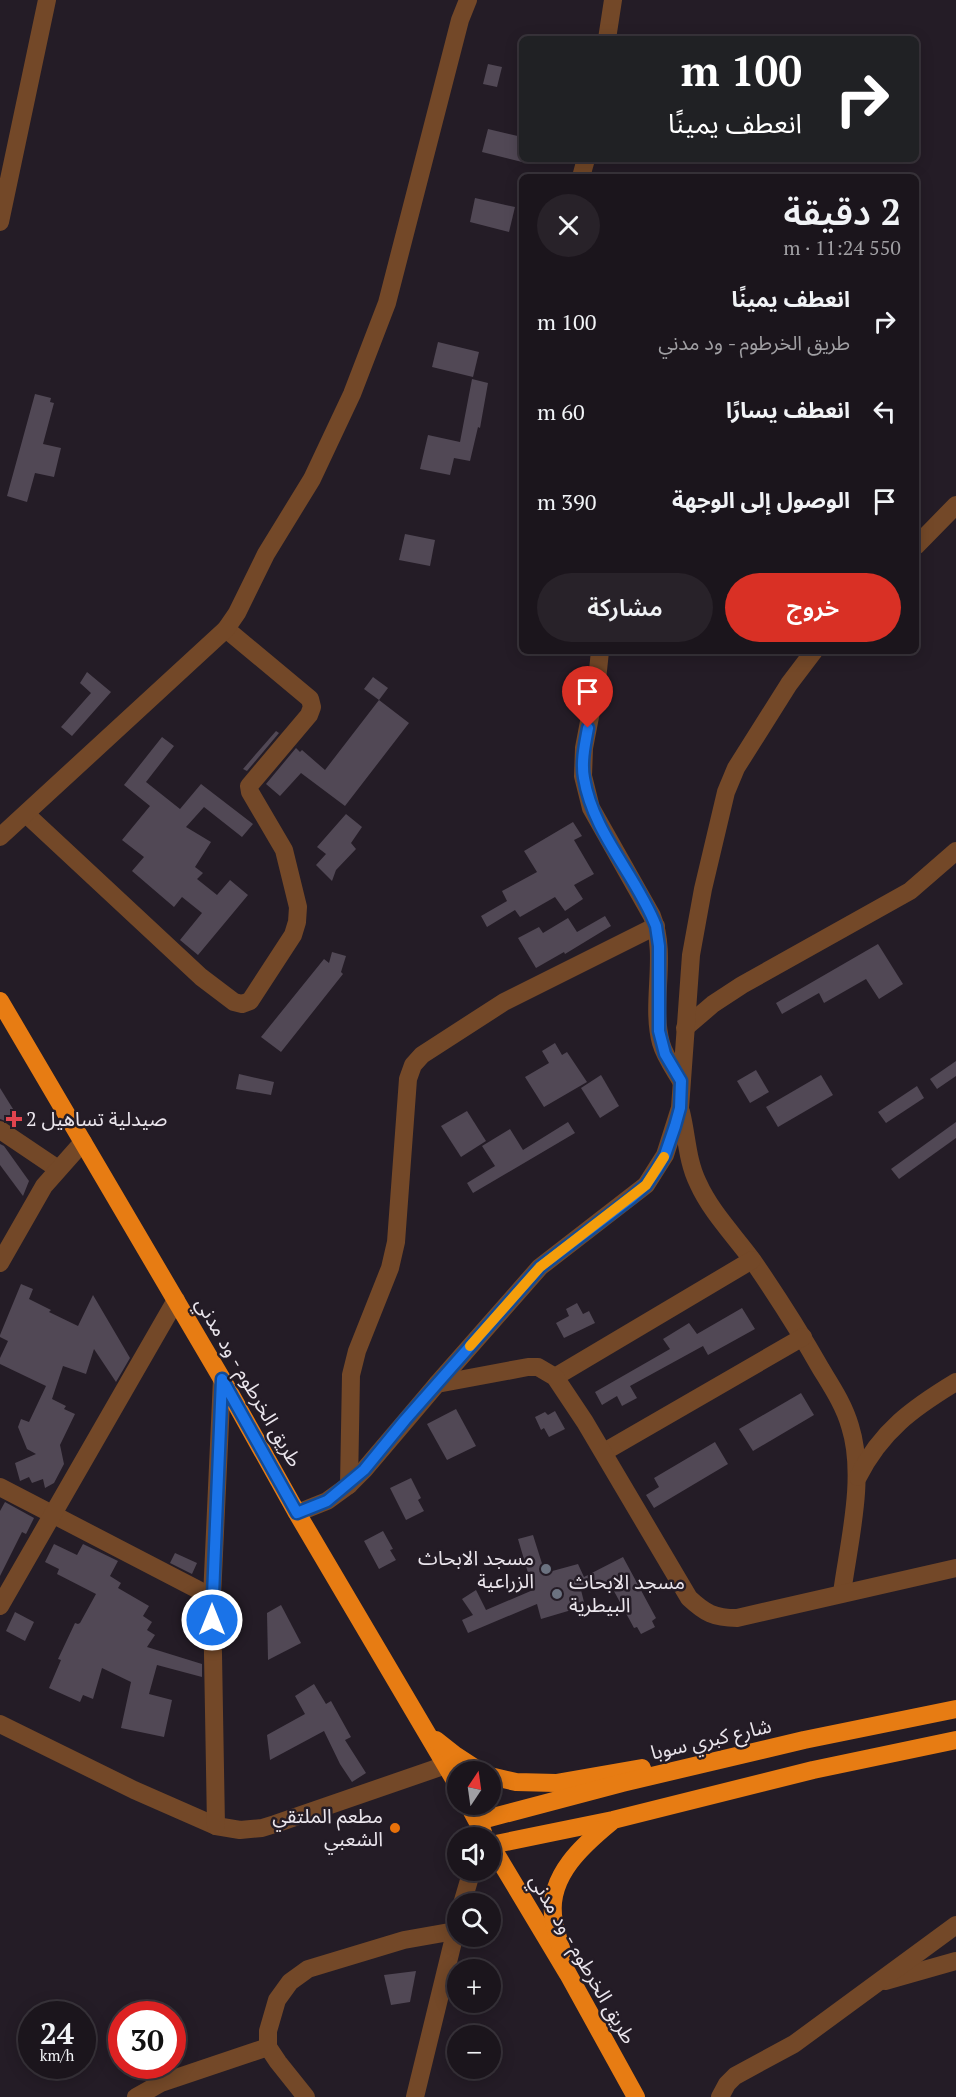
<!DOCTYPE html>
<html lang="ar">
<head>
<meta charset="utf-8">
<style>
	body { margin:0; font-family:"PT Serif","Noto Sans Arabic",serif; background:#282229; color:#f1f3f6; direction:rtl; height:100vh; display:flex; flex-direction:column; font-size:22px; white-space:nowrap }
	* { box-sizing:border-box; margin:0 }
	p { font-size:20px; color:#a09fa3 }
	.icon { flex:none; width:33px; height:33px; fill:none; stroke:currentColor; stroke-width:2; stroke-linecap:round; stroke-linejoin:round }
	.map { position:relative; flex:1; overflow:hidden; direction:ltr }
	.panel { position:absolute; left:519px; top:174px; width:400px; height:480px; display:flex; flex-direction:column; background:#1b151c; border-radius:9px; box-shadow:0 3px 15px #0003,0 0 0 2px #39343b; direction:rtl }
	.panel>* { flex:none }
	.top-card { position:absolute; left:519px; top:36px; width:400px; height:126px; border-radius:9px; box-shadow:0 3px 15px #0003,0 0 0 2px #39343b; direction:rtl; background:#202124; color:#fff; overflow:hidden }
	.needle { width:39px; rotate:13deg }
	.controls { position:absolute; left:447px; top:1761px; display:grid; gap:12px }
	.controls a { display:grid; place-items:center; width:54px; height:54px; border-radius:50%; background:#1b151c; box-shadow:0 3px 15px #0003,0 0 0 2px #39343b; font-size:30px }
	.speed { position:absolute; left:18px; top:2001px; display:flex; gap:12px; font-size:30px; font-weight:700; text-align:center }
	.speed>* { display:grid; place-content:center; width:78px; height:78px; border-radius:50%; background:#1b151c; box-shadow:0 3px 15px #0003,0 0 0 2px #39343b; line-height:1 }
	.speed small { font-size:15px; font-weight:400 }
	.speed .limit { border:9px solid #d22; background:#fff; color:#111 }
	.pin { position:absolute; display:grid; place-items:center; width:51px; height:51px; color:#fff; margin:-62px -26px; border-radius:50% 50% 50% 0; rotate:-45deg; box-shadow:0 0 6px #0007 }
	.pin .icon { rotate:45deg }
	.me { position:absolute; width:66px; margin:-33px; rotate:0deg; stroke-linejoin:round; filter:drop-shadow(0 0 4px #0008) }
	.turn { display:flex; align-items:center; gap:21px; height:126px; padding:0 18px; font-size:27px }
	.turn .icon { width:78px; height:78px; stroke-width:2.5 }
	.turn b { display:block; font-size:42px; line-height:51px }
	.round { display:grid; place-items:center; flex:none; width:63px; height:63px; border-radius:32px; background:#282229 }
	.overview { display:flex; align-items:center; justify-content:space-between; height:102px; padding:0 18px }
	h1 { font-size:36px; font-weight:600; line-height:45px }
	.button { display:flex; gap:12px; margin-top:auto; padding:12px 18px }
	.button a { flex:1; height:69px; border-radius:36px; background:#d93025; color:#fff; font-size:24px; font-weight:600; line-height:69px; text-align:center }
	.button a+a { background:#282229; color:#f1f3f6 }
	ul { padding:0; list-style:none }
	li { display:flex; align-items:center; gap:18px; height:90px; padding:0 18px }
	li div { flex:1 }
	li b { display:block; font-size:22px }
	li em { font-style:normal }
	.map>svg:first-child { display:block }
	.building { fill:#514855 }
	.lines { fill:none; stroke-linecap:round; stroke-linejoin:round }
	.minor { stroke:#734828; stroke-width:18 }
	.highway { stroke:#e77c13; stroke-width:18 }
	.route-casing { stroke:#114b97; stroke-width:15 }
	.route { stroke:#1a73e8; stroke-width:10 }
	.slow { stroke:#f59e0b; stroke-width:10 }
	.health-dot { fill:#e0444e; stroke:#241c26; stroke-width:2 }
	.worship-dot { fill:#6b7280; stroke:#241c26; stroke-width:2 }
	.food-dot { fill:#e8710a; stroke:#241c26; stroke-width:2 }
	.labels { text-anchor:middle; stroke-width:5; stroke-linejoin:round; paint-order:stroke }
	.poi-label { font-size:20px; fill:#eae5ec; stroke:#241c26; text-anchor:start }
	.street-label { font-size:20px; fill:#eae5ec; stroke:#241c26 }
</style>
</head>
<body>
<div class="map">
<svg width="956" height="2097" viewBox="0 0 956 2097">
	<rect width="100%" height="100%" fill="#241c26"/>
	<g class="building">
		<polygon points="488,64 502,67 497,87 483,84"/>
		<polygon points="488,129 522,137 522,162 482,152"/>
		<polygon points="475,198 515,207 509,232 470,222"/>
		<polygon points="438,342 479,352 473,377 432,367"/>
		<polygon points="472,379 488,383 480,428 478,427 470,461 454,458 450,475 420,469 428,435 460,442"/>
		<polygon points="35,394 51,398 50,402 54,403 43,444 61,448 54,477 35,473 27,502 7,496"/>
		<polygon points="405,534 435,540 430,566 399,560"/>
		<polygon points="87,672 111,692 72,736 61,727 91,693 80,683"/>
		<polygon points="373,677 388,688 379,700 364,689"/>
		<polygon points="379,700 409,723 345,806 301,773 280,796 266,784 296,748 300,752 302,750 325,770"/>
		<polygon points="276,731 279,733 247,771 243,769"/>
		<polygon points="162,737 174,746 146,782 180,809 201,784 253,824 242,837 204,807 186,827 211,842 195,867 203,873 197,879 217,895 230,880 248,895 198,955 180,940 202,913 182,897 174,907 132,871 144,857 122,840 150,806 124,785"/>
		<polygon points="346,814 362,827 351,843 356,849 336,870 332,881 316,865 326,854 317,847"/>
		<polygon points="573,822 582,836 574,840 594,874 574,885 583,899 565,911 555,897 520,917 515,910 487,927 481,916 507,901 502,891 537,872 524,851"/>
		<polygon points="605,916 611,926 565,954 564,952 536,968 518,938 539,927 543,933 568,918 577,932"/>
		<polygon points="878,944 903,984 879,999 866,979 824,1003 819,993 782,1014 776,1003"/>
		<polygon points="332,952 346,956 341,972 343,974 281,1052 261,1037 324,959 329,963"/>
		<polygon points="555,1043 562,1055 567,1052 587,1082 544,1107 525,1077 549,1063 542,1051"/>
		<polygon points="956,1061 956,1076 937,1089 930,1079"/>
		<polygon points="756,1070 769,1092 750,1103 737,1081"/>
		<polygon points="239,1074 274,1082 271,1095 236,1089"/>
		<polygon points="601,1075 619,1106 600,1118 581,1088"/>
		<polygon points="821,1075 833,1095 778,1127 766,1107"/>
		<polygon points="917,1086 924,1098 886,1123 878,1112"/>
		<polygon points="0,1088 18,1117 8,1122 0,1119"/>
		<polygon points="467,1111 486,1141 461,1157 441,1126"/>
		<polygon points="568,1122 575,1133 473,1193 467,1183 495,1166 482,1146 510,1129 523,1150"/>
		<polygon points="956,1122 956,1138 899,1179 891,1169"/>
		<polygon points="0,1144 4,1146 29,1181 23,1196 0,1165"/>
		<polygon points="21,1284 33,1289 29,1299 51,1310 49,1312 78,1326 93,1295 130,1358 116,1382 94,1349 86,1374 63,1366 52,1399 66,1406 64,1409 75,1414 60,1445 64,1464 54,1483 45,1488 43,1479 32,1483 29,1477 20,1481 15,1463 36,1454 27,1449 18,1427 21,1419 29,1422 46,1386 0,1364 0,1358 8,1341 0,1337 0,1335"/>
		<polygon points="577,1303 583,1314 589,1311 595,1323 564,1338 556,1323 569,1316 566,1309"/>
		<polygon points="742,1308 755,1329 708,1355 703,1346 630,1386 637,1398 622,1406 617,1396 602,1405 595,1392 670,1349 663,1339 689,1323 697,1334"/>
		<polygon points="801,1393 814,1415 753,1451 739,1429"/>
		<polygon points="456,1409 476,1446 447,1460 427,1424"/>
		<polygon points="555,1411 565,1429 549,1437 544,1428 541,1430 535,1417 545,1412 548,1415"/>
		<polygon points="715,1442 728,1464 654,1508 646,1495 659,1487 654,1478"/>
		<polygon points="411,1478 421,1498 418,1500 424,1511 406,1520 390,1488"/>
		<polygon points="5,1502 34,1518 26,1534 22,1532 0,1576 0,1511"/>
		<polygon points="383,1531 393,1549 390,1550 396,1560 379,1569 364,1541"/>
		<polygon points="533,1535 545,1573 578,1564 584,1577 623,1557 656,1618 652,1621 655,1627 641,1634 637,1627 634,1628 609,1582 581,1590 585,1606 541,1619 537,1604 468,1633 462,1620 473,1615 462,1599 476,1590 486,1610 533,1590 518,1539"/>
		<polygon points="54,1544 77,1555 83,1544 118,1561 110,1576 121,1583 118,1588 149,1606 143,1616 152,1622 147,1630 155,1635 147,1647 202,1664 202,1677 157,1665 149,1694 172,1700 164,1737 121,1728 131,1682 102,1668 93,1699 83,1695 80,1702 49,1688 61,1660 58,1659 75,1623 78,1624 80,1623 96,1594 57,1574 59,1569 45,1562"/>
		<polygon points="175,1553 197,1563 192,1574 170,1563"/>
		<polygon points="281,1605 301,1643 268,1660 267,1613"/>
		<polygon points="15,1612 34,1622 25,1641 6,1631"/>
		<polygon points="314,1684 326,1704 331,1701 351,1737 345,1740 366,1773 352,1782 340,1764 324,1731 270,1760 267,1735 305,1714 295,1696"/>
		<polygon points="416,1971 410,2002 391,2005 384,1975"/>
	</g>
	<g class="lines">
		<g class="minor">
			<polyline points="607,39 613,0"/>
			<polyline points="581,177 586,159"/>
			<polyline points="0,222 47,0"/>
			<polyline points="916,546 956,505"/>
			<path d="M600,651l-3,29 -13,68 -1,28 8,32 61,108c16,40 -2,86 9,127 4,14 13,26 20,38"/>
			<polyline points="26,814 201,977 234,1002 242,1004 250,1001 293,935 297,922 298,907 284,850 250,792 249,786 309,715 312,707 310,699 226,629"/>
			<polyline points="0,837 226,629 237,613 266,554 312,479 352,394 387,303 460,20 468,0"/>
			<polyline points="685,1028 713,1004 742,985 910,891 956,851"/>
			<path d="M681,1112c6,24 6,49 17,71 13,29 36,52 55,78 24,35 47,71 68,108 11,18 23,36 29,57 16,50 -1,115 -8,167"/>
			<polyline points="0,1130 58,1169"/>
			<polyline points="0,1263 44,1186 83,1142"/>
			<polyline points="555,1377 752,1260"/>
			<polyline points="437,1384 540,1267 646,1185 665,1155 680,1108 691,955 703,889 726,792 736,768 789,684 814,651"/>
			<polyline points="604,1452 803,1337"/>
			<path d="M858,1477c23,-46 55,-69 98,-95"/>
			<polyline points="349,1485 351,1375 357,1351 390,1268 396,1242 408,1079 413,1065 422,1055 504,1002 656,926"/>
			<polyline points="0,1487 212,1597"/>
			<path d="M297,1513l30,-12 22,-16 15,-15 73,-86 91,-17h10l17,10 30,45 104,176c16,15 25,20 48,20l219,-50"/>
			<polyline points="0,1606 176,1300"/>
			<polyline points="0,1724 134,1790 216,1826 240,1830 262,1828 275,1824 446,1765"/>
			<polyline points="216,1826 212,1597 222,1379"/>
			<polyline points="462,1904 472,1870"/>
			<polyline points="885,1981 956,1961"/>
			<polyline points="136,2097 161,2083 268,2047"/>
			<polyline points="306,2097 278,2062 268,2047 268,2031 277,2000 290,1982 308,1969 404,1940 455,1931"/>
			<polyline points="415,2097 458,1921"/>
			<polyline points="720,2097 727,2084 735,2076 794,2044 956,1925"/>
		</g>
		<g class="highway">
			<polyline points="0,1001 222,1379 297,1513 458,1786"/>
			<polyline points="436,1740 455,1755 481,1772"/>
			<polyline points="490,1776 516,1782 556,1783 642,1768"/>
			<polyline points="468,1804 483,1832"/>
			<polyline points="478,1821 622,1783 804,1740 956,1709"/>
			<polyline points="490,1844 568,1974 636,2097"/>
			<polyline points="491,1845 613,1820 813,1770 956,1740"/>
			<path d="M562,1952c-3,-12 -8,-25 -9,-37 -4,-40 30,-70 58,-93"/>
		</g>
	</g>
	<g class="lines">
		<defs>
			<path id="route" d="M212,1620l10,-241 75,134 30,-12 37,-31 41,-50 135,-153 91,-69 15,-13 11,-16 8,-14 10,-29 5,-18 1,-27 -16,-27 -6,-23v-85l-3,-20c-20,-51 -63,-93 -72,-148 -3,-16 1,-34 4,-50"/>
		</defs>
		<use href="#route" class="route-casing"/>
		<use href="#route" class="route"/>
		<polyline class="slow" points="470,1346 540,1267 646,1185 664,1157"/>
	</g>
	<path class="health-dot" d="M11 1110h6v6h6v6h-6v6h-6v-6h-6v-6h6z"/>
	<g class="worship-dot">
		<circle cx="546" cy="1569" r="6"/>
		<circle cx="557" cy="1594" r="6"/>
	</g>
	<circle class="food-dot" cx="395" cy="1828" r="6"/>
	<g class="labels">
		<g class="poi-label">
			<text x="26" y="1126">صيدلية تساهيل 2</text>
			<text x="534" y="1565" text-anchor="end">مسجد الابحاث<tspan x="534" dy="23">الزراعية</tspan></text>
			<text x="569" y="1589">مسجد الابحاث<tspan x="569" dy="23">البيطرية</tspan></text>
			<text x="383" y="1823" text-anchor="end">مطعم الملتقي<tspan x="383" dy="23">الشعبي</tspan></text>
		</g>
		<g class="street-label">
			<text transform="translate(249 1382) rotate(60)" y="7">طريق الخرطوم - ود مدني</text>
			<text transform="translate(711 1739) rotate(-13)" y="7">شارع كبري سوبا</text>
			<text transform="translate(583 1959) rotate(60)" y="7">طريق الخرطوم - ود مدني</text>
		</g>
	</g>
</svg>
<div class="controls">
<a><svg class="needle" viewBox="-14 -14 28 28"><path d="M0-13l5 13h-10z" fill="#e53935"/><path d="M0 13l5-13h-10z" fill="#a09fa3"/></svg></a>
<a><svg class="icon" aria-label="sound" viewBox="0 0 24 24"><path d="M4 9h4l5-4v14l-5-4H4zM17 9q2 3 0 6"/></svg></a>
<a><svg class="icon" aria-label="search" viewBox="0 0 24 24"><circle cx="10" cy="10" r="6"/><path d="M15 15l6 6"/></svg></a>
<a>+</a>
<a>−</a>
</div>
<div class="speed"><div>24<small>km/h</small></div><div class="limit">30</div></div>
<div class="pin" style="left:588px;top:728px;background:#d93025"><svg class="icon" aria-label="arrive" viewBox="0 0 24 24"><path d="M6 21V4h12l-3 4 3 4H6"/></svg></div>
<svg class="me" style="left:212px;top:1620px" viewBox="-20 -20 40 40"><circle r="17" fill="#1a73e8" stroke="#fff" stroke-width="3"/><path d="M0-11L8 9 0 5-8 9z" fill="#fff"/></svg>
<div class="top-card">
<div class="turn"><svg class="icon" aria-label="right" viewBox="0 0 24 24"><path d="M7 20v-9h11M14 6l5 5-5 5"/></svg><div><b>100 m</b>انعطف يمينًا</div></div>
</div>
<section class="panel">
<div class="overview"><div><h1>2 دقيقة</h1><p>550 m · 11:24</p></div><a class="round"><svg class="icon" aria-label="close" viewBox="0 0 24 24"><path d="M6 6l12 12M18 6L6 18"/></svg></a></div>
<ul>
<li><svg class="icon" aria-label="right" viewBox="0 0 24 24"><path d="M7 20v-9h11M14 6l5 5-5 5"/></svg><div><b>انعطف يمينًا</b><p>طريق الخرطوم - ود مدني</p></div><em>100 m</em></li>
<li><svg class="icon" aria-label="left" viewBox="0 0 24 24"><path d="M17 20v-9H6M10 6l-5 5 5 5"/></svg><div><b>انعطف يسارًا</b></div><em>60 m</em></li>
<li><svg class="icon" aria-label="arrive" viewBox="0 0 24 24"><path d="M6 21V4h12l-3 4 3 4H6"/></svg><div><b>الوصول إلى الوجهة</b></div><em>390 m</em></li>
</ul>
<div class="button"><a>خروج</a><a>مشاركة</a></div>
</section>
</div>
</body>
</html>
